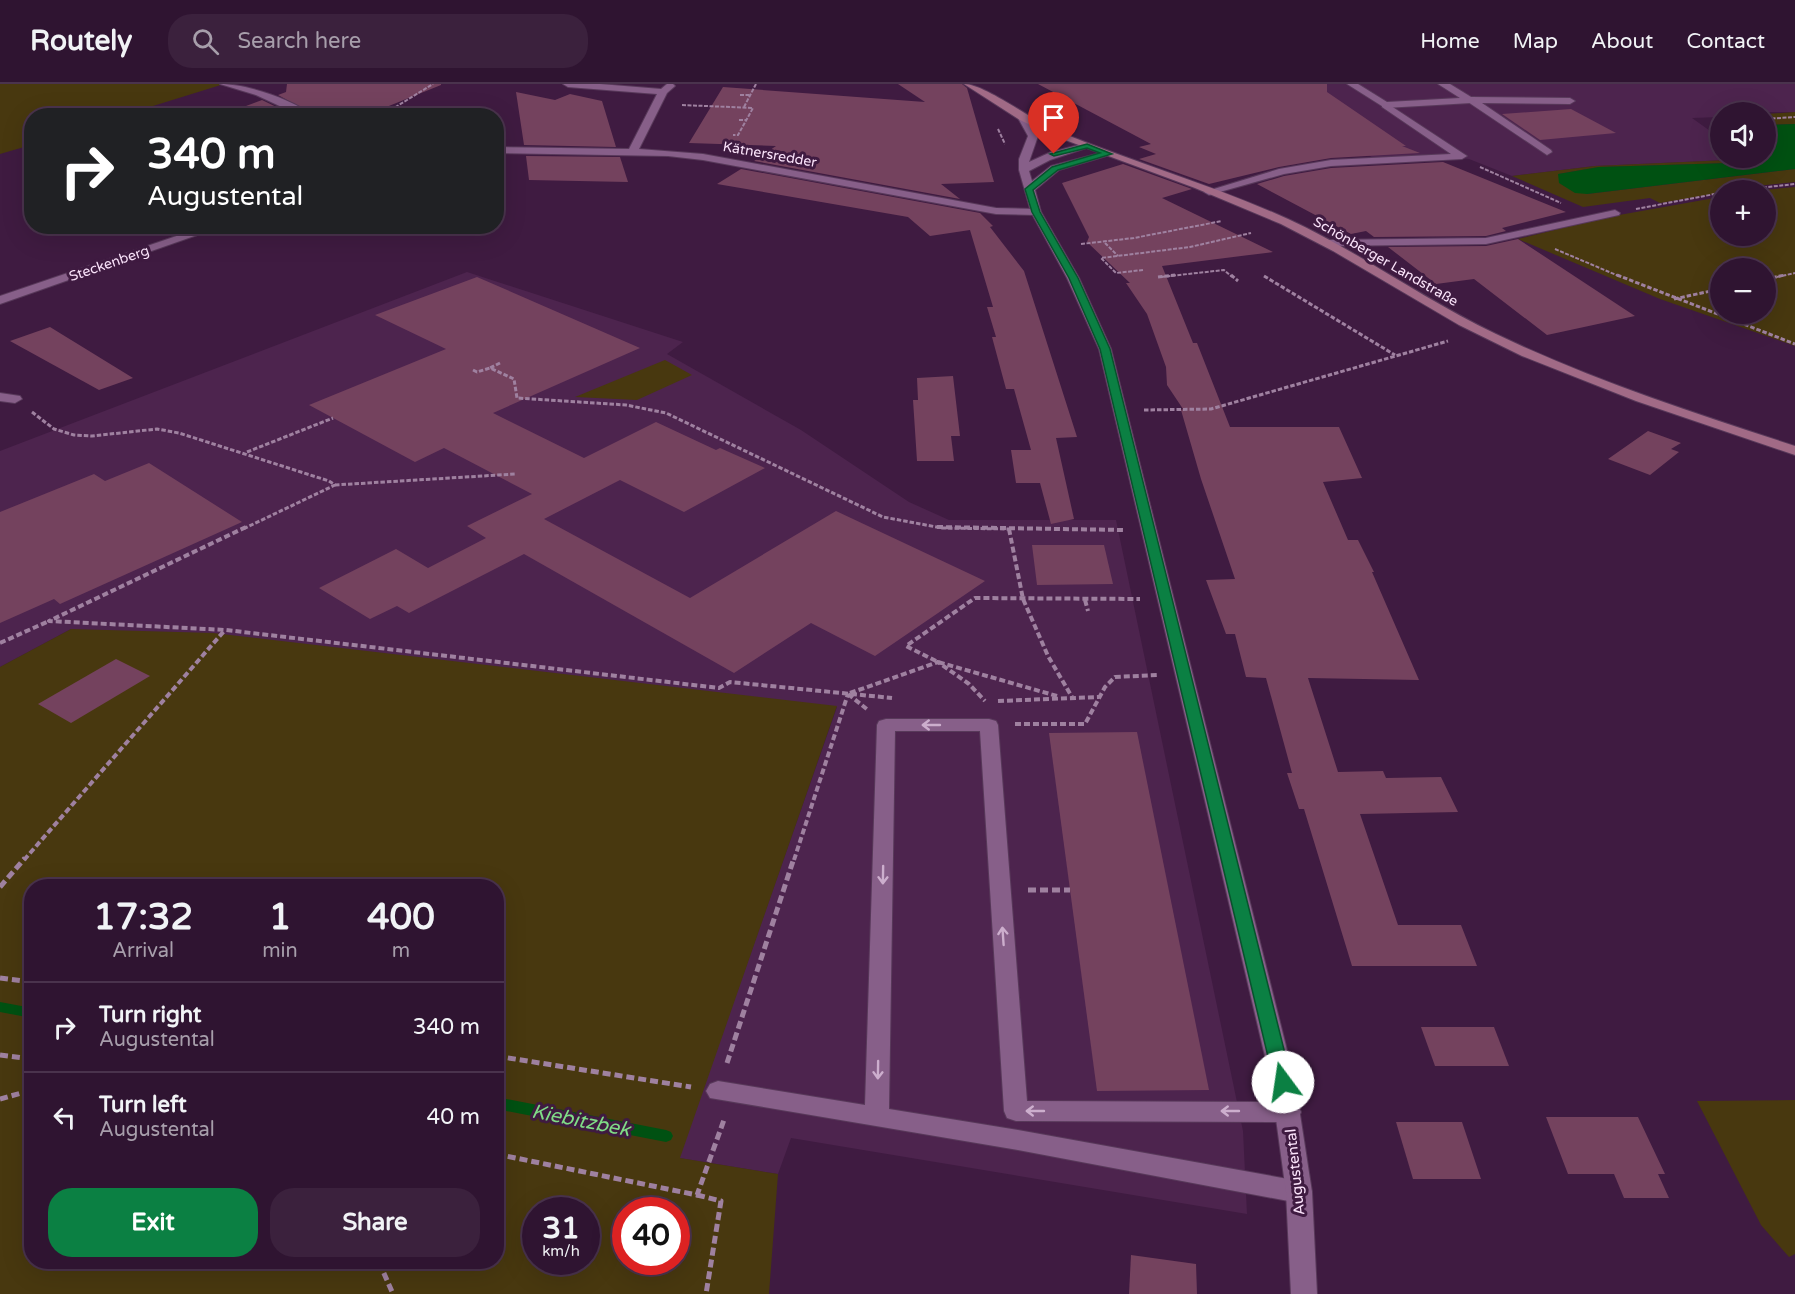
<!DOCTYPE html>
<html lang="en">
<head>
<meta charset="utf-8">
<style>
	body { margin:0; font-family:"Varela Round",sans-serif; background:#3b213d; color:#f1f3f6; height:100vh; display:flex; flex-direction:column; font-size:22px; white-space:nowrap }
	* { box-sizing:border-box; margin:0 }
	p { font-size:20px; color:#a79eab }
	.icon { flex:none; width:33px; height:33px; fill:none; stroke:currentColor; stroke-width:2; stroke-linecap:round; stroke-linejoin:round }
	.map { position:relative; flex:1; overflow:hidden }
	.sheet { position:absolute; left:24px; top:795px; width:480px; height:390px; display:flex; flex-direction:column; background:#2f1431; border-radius:24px; box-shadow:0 6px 24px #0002,0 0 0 2px #4a334d }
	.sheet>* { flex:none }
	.hud { position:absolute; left:24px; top:24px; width:480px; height:126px; border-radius:24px; box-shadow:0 6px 24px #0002,0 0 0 2px #4a334d; background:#202124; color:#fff; overflow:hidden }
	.controls { position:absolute; left:1710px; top:18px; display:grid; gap:12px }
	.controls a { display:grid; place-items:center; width:66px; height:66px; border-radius:50%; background:#2f1431; box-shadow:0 6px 24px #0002,0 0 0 2px #4a334d; font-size:30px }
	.speed { position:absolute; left:522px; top:1113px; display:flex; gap:12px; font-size:30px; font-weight:700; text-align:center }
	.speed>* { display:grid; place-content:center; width:78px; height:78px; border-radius:50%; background:#2f1431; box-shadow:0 6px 24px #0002,0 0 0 2px #4a334d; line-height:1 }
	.speed small { font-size:15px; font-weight:400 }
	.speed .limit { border:9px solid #d22; background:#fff; color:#111 }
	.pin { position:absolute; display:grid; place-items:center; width:51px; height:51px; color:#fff; margin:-62px -26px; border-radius:50% 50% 50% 0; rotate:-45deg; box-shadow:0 0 6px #0007 }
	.pin .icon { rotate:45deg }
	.me { position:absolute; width:66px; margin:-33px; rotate:346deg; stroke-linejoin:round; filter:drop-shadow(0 0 4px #0008) }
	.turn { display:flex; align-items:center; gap:21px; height:126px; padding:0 24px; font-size:27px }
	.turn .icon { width:78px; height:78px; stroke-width:2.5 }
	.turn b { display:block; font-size:42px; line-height:51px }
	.eta { display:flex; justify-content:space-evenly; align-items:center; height:102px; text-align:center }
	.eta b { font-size:36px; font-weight:700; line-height:42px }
	.primary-button { display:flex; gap:12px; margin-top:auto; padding:12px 24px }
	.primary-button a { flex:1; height:69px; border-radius:24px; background:#0b8043; color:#fff; font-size:24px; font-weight:700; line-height:69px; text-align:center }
	.primary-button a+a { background:#3b213d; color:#f1f3f6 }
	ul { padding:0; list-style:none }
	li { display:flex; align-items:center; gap:18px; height:90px; padding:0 24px; border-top:2px solid #4a334d }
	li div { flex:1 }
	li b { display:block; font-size:22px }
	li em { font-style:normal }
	header { display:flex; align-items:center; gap:36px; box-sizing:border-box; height:84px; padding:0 30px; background:#2f1431; border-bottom:2px solid #4a334d }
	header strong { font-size:28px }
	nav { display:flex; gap:33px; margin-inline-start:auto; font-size:21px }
	.search { width:420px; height:54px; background:#3b213d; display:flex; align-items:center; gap:15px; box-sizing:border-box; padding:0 21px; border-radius:24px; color:#a79eab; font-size:22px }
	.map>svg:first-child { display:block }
	.built { fill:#4d244e }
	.green { fill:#48380f; fill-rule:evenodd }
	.water { fill:#005112 }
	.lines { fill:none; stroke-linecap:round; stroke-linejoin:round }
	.stream { fill:#005112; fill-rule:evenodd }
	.building { fill:#74425e }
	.service-casing { stroke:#58395a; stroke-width:2 }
	.minor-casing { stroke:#58395a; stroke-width:2 }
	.tertiary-casing { stroke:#58395a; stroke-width:2 }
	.secondary-casing { stroke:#58395a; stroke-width:2 }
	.path-far3 { stroke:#9f81a0; stroke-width:2; stroke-dasharray:4 1.5; stroke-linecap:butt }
	.path-far2 { stroke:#9f81a0; stroke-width:3; stroke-dasharray:4.5 2; stroke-linecap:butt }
	.path-far1 { stroke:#9f81a0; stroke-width:4; stroke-dasharray:6 3; stroke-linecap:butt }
	.path { stroke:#9f81a0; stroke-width:5; stroke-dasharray:8 4; stroke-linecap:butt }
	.service { fill:#875f89; fill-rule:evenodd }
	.minor { fill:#875f89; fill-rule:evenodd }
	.tertiary { fill:#875f89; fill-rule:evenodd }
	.secondary { fill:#a16a86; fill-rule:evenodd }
	.oneway { stroke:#ccaecd }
	.route { fill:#0b8043; stroke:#07532c; stroke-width:1.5 }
	.labels { text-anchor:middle; stroke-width:6; stroke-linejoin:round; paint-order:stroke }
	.far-street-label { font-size:14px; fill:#fae3fa; stroke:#3f1b41 }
	.street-label { font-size:15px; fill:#fae3fa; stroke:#3f1b41 }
	.near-water-label { font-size:20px; font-style:italic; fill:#80dd87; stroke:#3f1b41 }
</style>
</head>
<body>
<header>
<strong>Routely</strong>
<div class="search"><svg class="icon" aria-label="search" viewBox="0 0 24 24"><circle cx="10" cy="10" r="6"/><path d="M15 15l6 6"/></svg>Search here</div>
<nav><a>Home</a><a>Map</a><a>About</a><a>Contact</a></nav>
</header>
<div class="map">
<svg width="1795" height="1210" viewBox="0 0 1795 1210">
	<rect width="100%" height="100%" fill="#3f1b41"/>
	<g class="built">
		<polygon points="1164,0 1795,0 1795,28 1720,28 1720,33 1692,34 1720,54 1720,74 1751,75 1595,82 1512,92 1469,75 1437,72 1373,74 1332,47"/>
		<polygon points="467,188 683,258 667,270 801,346 909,418 949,436 1116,436 1243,1047 1247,1130 791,1054 778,1090 679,1074 837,623 71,545 0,583 0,367"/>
	</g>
	<g class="green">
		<polygon points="0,0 224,0 124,31 32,32 31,61 0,70"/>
		<polygon points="1795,28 1795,40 1766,41 1766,30"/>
		<polygon points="1748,74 1756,74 1763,78 1599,83 1559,90 1587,110 1795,85 1795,98 1720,106 1720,109 1660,119 1650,114 1583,123 1512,92 1595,82 1750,75"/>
		<path d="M1795,103v159l-135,-47 -142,-60 90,-22 112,-20v39h46v-46h-3zM1720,184h46v46h-46z"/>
		<polygon points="665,276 692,291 637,316 575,313"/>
		<path d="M71,545l142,4 624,73 -157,452 98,16 -9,120h-769v-627zM32,802h464v376h-464zM536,1126h50v52h-50zM626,1126h50v52h-50z"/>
		<polygon points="1795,1016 1795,1170 1789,1173 1761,1141 1697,1017"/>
	</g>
	<polygon class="water" points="1795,40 1795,85 1587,110 1575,109 1559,99 1558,90 1599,83 1762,78 1756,74 1766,74 1766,41"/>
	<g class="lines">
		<g class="stream">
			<polygon points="0,918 32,924 32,934 0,928"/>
			<polygon points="496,1013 666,1046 671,1048 673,1052 671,1056 666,1058 496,1025"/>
		</g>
	</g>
	<g class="building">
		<polygon points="287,0 441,0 441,1 369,30 339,24 337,32 316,32 278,11 286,8"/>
		<polygon points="898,0 962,0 967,4 994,98 941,100 960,115 754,77 776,62 689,59 723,3 925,18"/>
		<polygon points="1038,0 1327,0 1327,8 1406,62 1402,62 1420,69 1331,74 1279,83 1209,100 1139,75 1156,70 1139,63 1151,60"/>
		<polygon points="516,8 555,16 570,10 602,17 616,63 524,61"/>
		<polygon points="262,16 295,32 231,32 230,28"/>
		<polygon points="1571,25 1616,49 1540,56 1502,30"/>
		<polygon points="526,72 620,73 628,98 529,96"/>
		<polygon points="1443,78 1566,128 1502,144 1506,147 1486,152 1374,153 1366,147 1351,150 1257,100 1284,92 1331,84"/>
		<polygon points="1123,80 1192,105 1162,114 1273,168 1162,182 1193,259 1197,259 1230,343 1339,343 1362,394 1323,398 1348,456 1358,456 1374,488 1372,488 1419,596 1308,594 1338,688 1383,687 1386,694 1441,693 1458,728 1360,730 1398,841 1461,841 1477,882 1352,882 1304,725 1299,725 1287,689 1292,689 1266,594 1246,593 1235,550 1226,550 1206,496 1235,495 1201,395 1181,326 1183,325 1167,301 1166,283 1147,230 1126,199 1130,199 1087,158 1089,153 1062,99"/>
		<polygon points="741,85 980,129 993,142 990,143 1024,187 1077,353 1056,354 1074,435 1051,440 1040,399 1016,399 1011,366 1031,366 1014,305 1006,305 992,253 996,253 987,223 993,223 970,146 930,152 908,133 717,100"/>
		<polygon points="1518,155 1635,232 1547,251 1474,195 1436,200 1388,163 1486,162"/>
		<polygon points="477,193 640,264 493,329 584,374 656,338 716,366 720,364 765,384 684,428 620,396 544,435 690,514 836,427 985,497 875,572 811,539 734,589 524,470 409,529 397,522 370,535 319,504 396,465 428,484 486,454 467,442 532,410 444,364 415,378 309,321 446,265 375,231"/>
		<polygon points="50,243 133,294 99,306 10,257"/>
		<polygon points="953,292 960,352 951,352 954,377 917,377 913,316 918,316 917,294"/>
		<polygon points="1648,347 1681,359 1671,365 1679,368 1650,391 1608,375"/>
		<polygon points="149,379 242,438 60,520 54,515 0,539 0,428 94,390 105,397"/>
		<polygon points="1032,461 1104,461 1113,500 1037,501"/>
		<polygon points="116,575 150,592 71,639 38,620"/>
		<polygon points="1137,648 1209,1006 1097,1007 1049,649"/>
		<polygon points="1421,943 1494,943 1509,982 1435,982"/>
		<polygon points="1546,1033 1638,1033 1665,1090 1658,1090 1669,1114 1624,1114 1614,1090 1568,1090"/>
		<polygon points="1396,1038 1462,1038 1481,1095 1413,1095"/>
		<polygon points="1131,1171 1196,1180 1197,1210 1129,1210"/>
	</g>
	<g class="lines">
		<defs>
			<g id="service">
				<polygon points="1471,13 1570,14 1575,17 1570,20 1482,19 1551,66 1552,68 1547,71 1468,18 1468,14"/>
				<polygon points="1385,18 1467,72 1462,75 1331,82 1284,90 1209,111 1204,108 1279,85 1331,76 1451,70 1382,23 1382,19"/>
				<polygon points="1615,126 1620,129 1619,131 1486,160 1326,162 1320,159 1326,156 1486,154"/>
				<polygon points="886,635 989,635 996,637 998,641 1027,1017 1289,1018 1298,1021 1301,1028 1298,1035 1289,1038 1016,1037 1007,1034 1004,1027 980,647 895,647 889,1025 1018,1046 1299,1097 1308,1100 1312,1108 1308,1116 1299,1119 1018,1066 710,1014 706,1007 710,1000 718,997 865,1021 877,641 879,637"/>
			</g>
			<g id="minor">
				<path d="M220,0c28,0 73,16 94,32h-13l-45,-21z"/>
				<polygon points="563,0 600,0 661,5 667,0 673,0 675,2 667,9 639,65 703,70 996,124 1036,125 1041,128 1036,131 996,130 703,76 668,72 496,69 496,63 629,65 657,10 568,3"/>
				<polygon points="1347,0 1358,0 1387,18 1460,14 1438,0 1450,0 1476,16 1471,19 1385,24"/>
				<polygon points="206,142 223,142 0,220 0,212"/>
				<polygon points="0,309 20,312 22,315 15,319 0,317"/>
			</g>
			<polygon id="tertiary" points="1020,32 1026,32 1038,52 1029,78 1051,68 1087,59 1092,62 1050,76 1029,87 1032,97 1051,82 1108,67 1113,70 1059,86 1035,106 1041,128 1079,194 1111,265 1295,998 1312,1108 1317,1210 1291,1210 1286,1108 1271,998 1099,265 1067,194 1031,128 1019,86 1019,75 1028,52 1018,34"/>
			<path id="secondary" d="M964,0c21,0 69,37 93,47 76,31 156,54 231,88 72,33 136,81 208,115 96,46 198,79 299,112v9l-159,-54 -114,-45 -63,-31 -126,-74 -52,-27 -86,-36 -146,-54 -29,-14z"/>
		</defs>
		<use href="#service" class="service-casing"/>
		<use href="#minor" class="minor-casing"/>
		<use href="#tertiary" class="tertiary-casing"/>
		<use href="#secondary" class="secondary-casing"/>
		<g class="path-far3">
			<polyline points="740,11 750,11"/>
			<polyline points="682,21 753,24 738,51 733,51"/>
			<polyline points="744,23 756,0"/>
			<polyline points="381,32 433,0"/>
			<polyline points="1766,35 1795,33"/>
			<polyline points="739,36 746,36"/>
			<polyline points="998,45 1005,60"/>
			<polyline points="1480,83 1561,119"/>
			<polyline points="1741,106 1795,100"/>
			<polyline points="1636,125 1720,109"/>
			<polyline points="1105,159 1118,172"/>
			<polyline points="1081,160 1134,154 1222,137"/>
			<polyline points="1555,165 1621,193"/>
			<polyline points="1143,186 1116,189 1101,174 1190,163 1251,149"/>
			<polyline points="1161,193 1224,186 1232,193"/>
			<polyline points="1777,193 1795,189"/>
		</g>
		<g class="path-far2">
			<polyline points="1231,191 1238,197"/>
			<polyline points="1617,191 1795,260"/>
			<polyline points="1264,192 1395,271"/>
			<polyline points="1158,193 1175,191"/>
			<polyline points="1766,195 1785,191"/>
			<polyline points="1674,215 1720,205"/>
			<polyline points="500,279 490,284 514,295 517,314 626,321 666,329 883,433 942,444 1010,445"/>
			<polyline points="473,286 477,288 490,284"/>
			<polyline points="1144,326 1211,325 1448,257"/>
			<polyline points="32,328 54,345 74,351 92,352 157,345 179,349 329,397 335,401 243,445"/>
			<polyline points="247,368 333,334"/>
			<polyline points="335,401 515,390"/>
		</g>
		<g class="path-far1">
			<polyline points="246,443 49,537 226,546 719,604 730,598 892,614"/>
			<polyline points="937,443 1123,446"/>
			<polyline points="1009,445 1023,515 1048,572 1072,613"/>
			<polyline points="1085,516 1088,527"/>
			<polyline points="0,559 49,537"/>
			<polyline points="850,609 938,578 969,600 985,617"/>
			<polyline points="848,610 868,626"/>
			<polyline points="1057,612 938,578 906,562 975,514 1140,515"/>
			<polyline points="998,617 1099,613"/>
			<polyline points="1015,640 1085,640 1105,603 1115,593 1158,591"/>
			<polyline points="24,776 225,546"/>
			<polyline points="794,776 848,610"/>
		</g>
		<g class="path">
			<polyline points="0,803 25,774"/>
			<polyline points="1028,806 1070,806"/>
			<polyline points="0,894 32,898"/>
			<polyline points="0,971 32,975"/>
			<polyline points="496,972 691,1003"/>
			<polyline points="727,979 794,774"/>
			<polyline points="0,1015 32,1006"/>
			<polyline points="496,1070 697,1111 725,1033"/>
			<polyline points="697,1111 721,1117 706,1210"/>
			<polyline points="379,1178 393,1210"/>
		</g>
		<use href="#service" class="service"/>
		<use href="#minor" class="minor"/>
		<use href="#tertiary" class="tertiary"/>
		<use href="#secondary" class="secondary"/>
	</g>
	<defs><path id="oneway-shaft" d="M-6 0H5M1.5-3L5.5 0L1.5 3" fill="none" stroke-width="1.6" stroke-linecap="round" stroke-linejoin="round" transform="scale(1.5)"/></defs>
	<g class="oneway">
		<use href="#oneway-shaft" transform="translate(931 641) rotate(180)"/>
		<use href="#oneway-shaft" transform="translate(883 791) rotate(91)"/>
		<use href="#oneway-shaft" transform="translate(1003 852) rotate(-94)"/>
		<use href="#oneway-shaft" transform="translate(878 986) rotate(91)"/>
		<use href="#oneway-shaft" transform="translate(1035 1027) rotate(-180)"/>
		<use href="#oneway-shaft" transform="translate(1230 1027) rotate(-180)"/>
	</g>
	<polygon class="route" points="1087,60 1112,70 1058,86 1033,106 1040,128 1078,194 1110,265 1292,998 1289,1003 1283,1005 1277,1003 1274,998 1100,265 1069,194 1032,128 1025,105 1052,83 1100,69 1087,64 1054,72 1050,70"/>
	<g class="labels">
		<g class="far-street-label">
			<text transform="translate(770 70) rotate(10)" y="5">Kätnersredder</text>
			<text transform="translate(1386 177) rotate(30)" y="5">Schönberger Landstraße</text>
			<text transform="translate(109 179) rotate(-19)" y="5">Steckenberg</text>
		</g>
		<g class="street-label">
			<text transform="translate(1295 1088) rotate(-96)" y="5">Augustental</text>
		</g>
		<g class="near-water-label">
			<text transform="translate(581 1036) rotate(11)" y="7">Kiebitzbek</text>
		</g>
	</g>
</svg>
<div class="controls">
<a><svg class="icon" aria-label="sound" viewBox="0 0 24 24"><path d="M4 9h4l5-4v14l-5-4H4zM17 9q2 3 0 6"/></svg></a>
<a>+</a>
<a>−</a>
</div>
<div class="speed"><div>31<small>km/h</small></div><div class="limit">40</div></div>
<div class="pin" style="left:1054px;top:70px;background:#d93025"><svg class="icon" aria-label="arrive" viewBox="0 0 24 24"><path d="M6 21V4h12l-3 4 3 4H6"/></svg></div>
<svg class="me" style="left:1283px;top:998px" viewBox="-20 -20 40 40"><circle r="19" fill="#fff"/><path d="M0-13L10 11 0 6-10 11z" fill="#0b8043"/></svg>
<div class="hud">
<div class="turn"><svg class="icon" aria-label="right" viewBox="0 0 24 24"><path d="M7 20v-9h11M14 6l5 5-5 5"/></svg><div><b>340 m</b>Augustental</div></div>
</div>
<section class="sheet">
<div class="eta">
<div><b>17:32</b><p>Arrival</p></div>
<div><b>1</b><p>min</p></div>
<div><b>400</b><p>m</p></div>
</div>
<ul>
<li><svg class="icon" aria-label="right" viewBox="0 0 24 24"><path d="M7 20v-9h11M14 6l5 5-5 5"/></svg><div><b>Turn right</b><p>Augustental</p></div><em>340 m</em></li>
<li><svg class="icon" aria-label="left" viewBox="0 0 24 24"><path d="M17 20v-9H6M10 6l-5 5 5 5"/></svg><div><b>Turn left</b><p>Augustental</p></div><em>40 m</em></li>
</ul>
<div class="primary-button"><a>Exit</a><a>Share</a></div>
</section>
</div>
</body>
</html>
